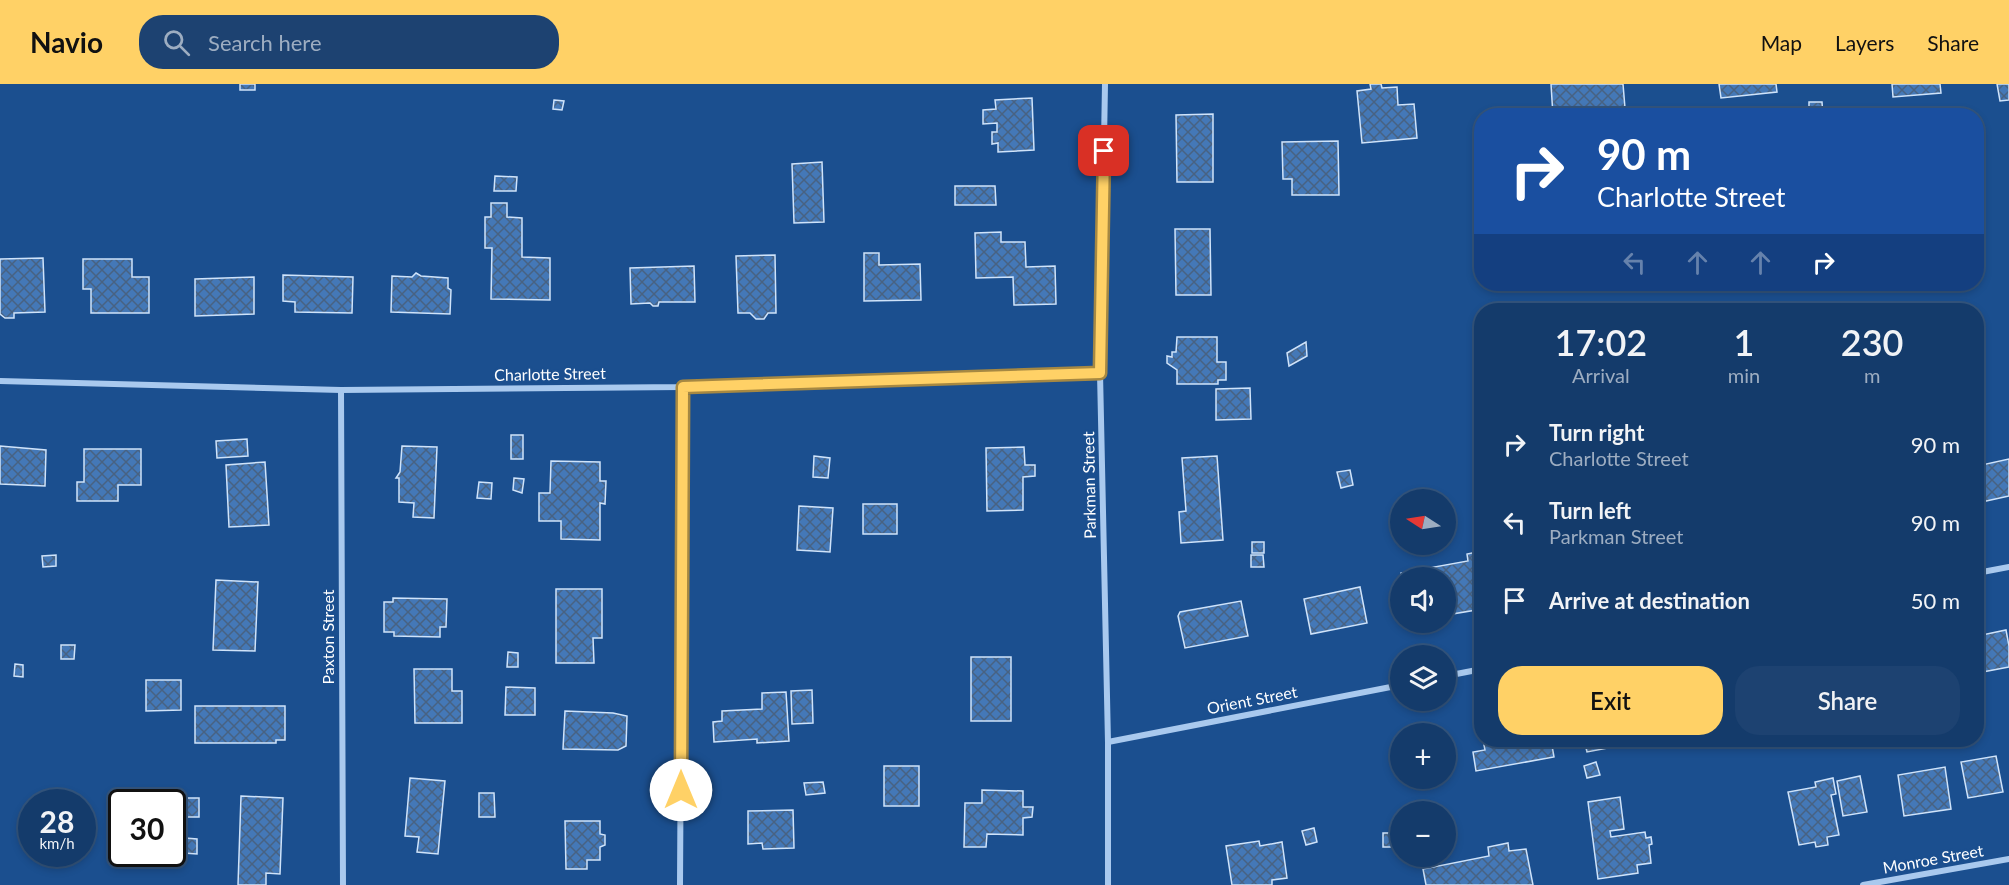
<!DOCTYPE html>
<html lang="en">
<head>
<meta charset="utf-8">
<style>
	body { margin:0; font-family:Lato,sans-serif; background:#1d4271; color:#f1f3f6; height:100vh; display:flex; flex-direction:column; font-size:22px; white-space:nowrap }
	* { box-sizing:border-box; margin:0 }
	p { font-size:20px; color:#9dadc1 }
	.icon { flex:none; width:33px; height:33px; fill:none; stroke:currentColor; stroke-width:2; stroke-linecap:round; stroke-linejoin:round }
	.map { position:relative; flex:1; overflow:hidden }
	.details { position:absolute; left:1474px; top:219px; width:510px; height:444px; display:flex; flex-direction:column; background:#143b6b; border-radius:24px; box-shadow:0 3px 9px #0003,0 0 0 2px #33557e }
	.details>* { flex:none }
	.hud { position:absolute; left:1474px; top:24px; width:510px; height:183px; border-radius:24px; box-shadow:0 3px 9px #0003,0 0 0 2px #33557e; background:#1a4fa0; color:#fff; overflow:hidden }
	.needle { width:39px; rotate:282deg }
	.controls { position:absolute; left:1390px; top:405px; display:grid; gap:12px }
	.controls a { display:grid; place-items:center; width:66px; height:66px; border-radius:50%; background:#143b6b; box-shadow:0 3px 9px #0003,0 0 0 2px #33557e; font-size:30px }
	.speed { position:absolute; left:18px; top:705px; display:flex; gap:12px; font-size:30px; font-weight:700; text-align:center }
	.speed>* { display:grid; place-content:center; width:78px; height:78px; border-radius:50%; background:#143b6b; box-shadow:0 3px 9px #0003,0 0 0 2px #33557e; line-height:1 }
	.speed small { font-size:15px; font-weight:400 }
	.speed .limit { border:3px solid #111; border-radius:9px; background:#fff; color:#111 }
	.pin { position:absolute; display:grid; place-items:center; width:51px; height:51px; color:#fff; margin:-26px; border-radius:12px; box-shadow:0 3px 9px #0006 }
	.me { position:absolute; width:66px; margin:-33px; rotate:0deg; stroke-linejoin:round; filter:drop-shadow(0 0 4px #0008) }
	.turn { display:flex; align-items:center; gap:21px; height:126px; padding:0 24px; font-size:27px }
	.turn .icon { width:78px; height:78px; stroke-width:2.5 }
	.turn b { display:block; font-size:42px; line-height:51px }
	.lanes { display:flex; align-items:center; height:57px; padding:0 24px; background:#0003; justify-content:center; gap:30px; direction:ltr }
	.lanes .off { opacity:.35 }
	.eta { display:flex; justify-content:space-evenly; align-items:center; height:102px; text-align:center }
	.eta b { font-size:36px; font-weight:600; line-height:42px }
	.button { display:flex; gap:12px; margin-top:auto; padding:12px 24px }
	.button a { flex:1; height:69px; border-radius:24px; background:#ffd166; color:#111; font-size:24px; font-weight:600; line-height:69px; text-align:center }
	.button a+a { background:#1d4271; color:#f1f3f6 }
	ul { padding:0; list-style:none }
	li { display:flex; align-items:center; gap:18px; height:78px; padding:0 24px }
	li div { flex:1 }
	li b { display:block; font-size:22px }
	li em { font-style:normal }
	header { display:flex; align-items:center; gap:36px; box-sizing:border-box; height:84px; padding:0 30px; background:#ffd166; color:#111 }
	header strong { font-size:28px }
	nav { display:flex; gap:33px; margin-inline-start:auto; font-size:21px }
	.search { width:420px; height:54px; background:#1d4271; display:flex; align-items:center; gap:15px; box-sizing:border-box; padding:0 21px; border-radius:24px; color:#9dadc1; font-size:22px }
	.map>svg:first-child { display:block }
	.building { fill:url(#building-cross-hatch); stroke:#cfe3fa; stroke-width:1.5 }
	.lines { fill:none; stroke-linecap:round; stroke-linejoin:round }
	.minor { stroke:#a9c9ee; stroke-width:6 }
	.route-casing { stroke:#a68842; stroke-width:15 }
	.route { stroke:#ffd166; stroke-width:10 }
	.labels { text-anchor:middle; stroke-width:4.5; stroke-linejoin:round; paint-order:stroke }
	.street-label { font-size:16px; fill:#fff; stroke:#1b4f8f }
</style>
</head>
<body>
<header>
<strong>Navio</strong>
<div class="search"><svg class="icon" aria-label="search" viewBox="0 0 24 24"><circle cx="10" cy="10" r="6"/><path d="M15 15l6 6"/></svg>Search here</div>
<nav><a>Map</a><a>Layers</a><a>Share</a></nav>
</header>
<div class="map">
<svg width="2009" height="801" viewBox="0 0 2009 801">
	<defs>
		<pattern id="building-cross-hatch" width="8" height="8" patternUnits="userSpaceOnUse" patternTransform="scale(1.5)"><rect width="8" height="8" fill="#4478b7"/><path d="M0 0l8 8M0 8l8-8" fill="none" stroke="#486282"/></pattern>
	</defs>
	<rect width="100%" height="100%" fill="#1b4f8f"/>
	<g class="building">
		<rect x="240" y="0" width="15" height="6"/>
		<polygon points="1370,0 1381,0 1382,4 1397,3 1398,21 1414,20 1417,54 1362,59 1357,7 1371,5"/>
		<polygon points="1551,0 1623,0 1625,24 1581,27 1582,32 1553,32"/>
		<polygon points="1719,0 1776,0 1777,8 1721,14"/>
		<polygon points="1892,0 1940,0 1941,9 1893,13"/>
		<polygon points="1997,0 2009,0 2009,16 2000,17"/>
		<polygon points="1032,14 1034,66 998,68 998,59 992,60 992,48 997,48 997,39 983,40 983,26 996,25 995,16"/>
		<polygon points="554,16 564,17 562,26 553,25"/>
		<polygon points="1809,18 1822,18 1823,32 1809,32"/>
		<polygon points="1213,30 1213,98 1177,98 1176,31"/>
		<polygon points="1338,57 1339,111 1292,111 1292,95 1283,95 1282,58"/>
		<polygon points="822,78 824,138 794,139 792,80"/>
		<polygon points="495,92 517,93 516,107 494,107"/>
		<polygon points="955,102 995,102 996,121 955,121"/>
		<polygon points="491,119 507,119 507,133 522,134 522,173 550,174 550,216 491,215 492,164 485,164 485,133 491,133"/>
		<polygon points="1175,145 1210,145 1211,211 1176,211"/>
		<polygon points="1001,148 1001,158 1025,158 1026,183 1055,182 1056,220 1014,221 1013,193 976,194 975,149"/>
		<polygon points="864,169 879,169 879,181 920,180 921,216 864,217"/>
		<polygon points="775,171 776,229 768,229 764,235 756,235 750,229 738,229 736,172"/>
		<polygon points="43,174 45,228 14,229 14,234 5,234 0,230 0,175"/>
		<polygon points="83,175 132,175 132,193 149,193 149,229 91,229 91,205 83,205"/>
		<polygon points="694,182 695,218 659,218 658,222 653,222 650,219 631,220 630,184"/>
		<polygon points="416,189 421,192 448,194 448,204 451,206 450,230 391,228 392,192 412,193"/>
		<polygon points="283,191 353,193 352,229 295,228 295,218 283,217"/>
		<polygon points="254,193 254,230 195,232 195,195"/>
		<polygon points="1177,253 1217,253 1217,278 1226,278 1226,296 1218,296 1218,300 1177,300 1177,286 1167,279 1167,272 1172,273 1172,268 1176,268"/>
		<polygon points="1306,258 1307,272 1289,282 1287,269"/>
		<polygon points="1250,304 1251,335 1216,336 1216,305"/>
		<rect x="511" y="351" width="12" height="24"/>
		<polygon points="247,355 248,372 217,374 216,357"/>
		<polygon points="0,362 46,366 45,402 0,400"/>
		<polygon points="402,362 437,363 434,434 413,433 414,419 399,418 399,394 396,394 400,388"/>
		<polygon points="1024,363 1025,381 1035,381 1035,392 1023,393 1023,426 987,427 986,364"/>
		<polygon points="84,365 141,365 141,401 118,401 118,417 77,417 77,398 84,398"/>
		<polygon points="814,372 830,374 828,394 813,393"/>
		<polygon points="1217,372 1223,456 1181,459 1179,428 1186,427 1182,374"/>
		<polygon points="2009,375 2009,412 1977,419 1977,382"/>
		<polygon points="551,377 600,378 600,397 606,397 605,420 600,419 600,456 561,455 561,437 539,437 539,409 550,409"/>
		<polygon points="265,378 269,441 229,443 226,381"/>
		<polygon points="1350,386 1353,401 1341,404 1337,388"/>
		<polygon points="514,394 524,395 522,409 513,406"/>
		<polygon points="479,398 492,399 491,415 477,414"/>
		<rect x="863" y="420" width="34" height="30"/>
		<polygon points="799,422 833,424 830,468 797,466"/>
		<rect x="1252" y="458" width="12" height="11"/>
		<polygon points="1482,467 1482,525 1446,531 1446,494 1402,494 1401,489 1468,477 1467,470"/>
		<polygon points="56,471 56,482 43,483 42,472"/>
		<polygon points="1251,471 1263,471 1264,483 1251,483"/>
		<polygon points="216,496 258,498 255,567 213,566"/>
		<polygon points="1360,503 1367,539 1311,550 1304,515"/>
		<polygon points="556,505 602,505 602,554 593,554 594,579 556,579"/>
		<polygon points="393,514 447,515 446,543 440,543 440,553 394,552 394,548 384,548 384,518 393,518"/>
		<polygon points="1241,517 1248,552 1185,564 1178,532 1180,528"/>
		<polygon points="2006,546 2009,562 2009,583 1977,589 1977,552"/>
		<polygon points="61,561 75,561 74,575 61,575"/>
		<polygon points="508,568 518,569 518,583 507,583"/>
		<rect x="971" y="573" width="40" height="64"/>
		<polygon points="15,580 23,581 23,593 14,592"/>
		<polygon points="414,585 452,585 452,607 462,607 462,639 415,639"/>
		<polygon points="146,596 181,596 181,626 146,627"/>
		<polygon points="506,603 535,604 535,631 505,631"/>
		<polygon points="812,606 813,639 792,640 791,607"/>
		<polygon points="786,608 789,657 757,659 757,655 714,658 713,638 722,637 722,627 762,625 762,609"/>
		<polygon points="195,622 285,622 285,656 276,656 276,659 195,659"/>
		<polygon points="565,627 613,629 627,632 626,662 618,666 563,665"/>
		<polygon points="1483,656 1551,656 1554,673 1476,687 1473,668 1485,666"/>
		<polygon points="1584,656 1634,656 1635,659 1587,668"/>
		<polygon points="1996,672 2003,708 1968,714 1961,678"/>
		<polygon points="1596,678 1600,691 1587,694 1584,682"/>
		<rect x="884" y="682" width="35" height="40"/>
		<polygon points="1945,683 1951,725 1904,732 1898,691"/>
		<polygon points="1860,692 1867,728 1843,732 1837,697"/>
		<polygon points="410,694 445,697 438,770 417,768 419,753 405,752"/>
		<polygon points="1833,694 1836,710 1831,711 1839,751 1827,753 1828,761 1816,763 1815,758 1799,761 1788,708 1816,703 1815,698"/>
		<polygon points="823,698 825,709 806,711 804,699"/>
		<polygon points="982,706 1023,707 1023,723 1033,723 1032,733 1023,734 1023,751 987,750 986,763 964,763 965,719 982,719"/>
		<polygon points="479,709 494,709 495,733 479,733"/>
		<polygon points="241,712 283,714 280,790 266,789 266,801 238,801"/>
		<polygon points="1620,713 1624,745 1610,747 1611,753 1645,748 1646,754 1651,753 1652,760 1649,761 1651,779 1637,781 1638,789 1598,795 1588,718"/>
		<rect x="182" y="714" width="17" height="19"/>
		<polygon points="793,726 794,764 763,765 762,759 748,760 748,727"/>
		<polygon points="565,737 600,737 600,750 605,751 605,761 600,763 600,776 587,776 587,785 566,785"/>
		<polygon points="1314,744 1317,758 1306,761 1302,747"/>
		<rect x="1383" y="749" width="13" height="14"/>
		<polygon points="185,754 197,755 197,770 184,769"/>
		<polygon points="1259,757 1260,762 1282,758 1287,794 1272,796 1272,801 1232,801 1226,762"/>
		<polygon points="1508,759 1509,767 1526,765 1533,801 1426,801 1423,785 1489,772 1488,763"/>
	</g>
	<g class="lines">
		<g class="minor">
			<polyline points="1105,0 1100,289 1108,658 1108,801"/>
			<polyline points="0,297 341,306 683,303 1100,289"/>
			<polyline points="341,306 343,801"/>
			<polyline points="1977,489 2009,483"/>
			<polyline points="1446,592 1482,585"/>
			<polyline points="1108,658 1401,601"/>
			<polyline points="680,801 683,303"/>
			<polyline points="1863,801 2009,775"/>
		</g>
	</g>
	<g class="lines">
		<defs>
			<polyline id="route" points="681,706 683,303 1100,289 1104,67"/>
		</defs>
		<use href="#route" class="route-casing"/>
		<use href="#route" class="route"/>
	</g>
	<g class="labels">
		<g class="street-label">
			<text transform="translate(550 290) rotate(-1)" y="6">Charlotte Street</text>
			<text transform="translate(1089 401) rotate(-91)" y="6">Parkman Street</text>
			<text transform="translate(328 553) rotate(-90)" y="6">Paxton Street</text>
			<text transform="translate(1252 616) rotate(-11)" y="6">Orient Street</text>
			<text transform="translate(1933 775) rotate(-10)" y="6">Monroe Street</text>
		</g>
	</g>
</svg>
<div class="controls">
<a><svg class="needle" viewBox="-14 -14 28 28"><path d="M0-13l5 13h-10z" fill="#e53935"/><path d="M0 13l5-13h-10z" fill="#9dadc1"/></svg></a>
<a><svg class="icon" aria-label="sound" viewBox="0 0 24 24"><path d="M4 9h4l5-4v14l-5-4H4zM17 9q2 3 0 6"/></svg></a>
<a><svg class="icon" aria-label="layers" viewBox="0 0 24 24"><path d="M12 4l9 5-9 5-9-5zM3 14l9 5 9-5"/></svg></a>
<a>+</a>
<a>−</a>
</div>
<div class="speed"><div>28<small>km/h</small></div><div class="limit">30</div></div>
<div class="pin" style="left:1104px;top:67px;background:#d93025"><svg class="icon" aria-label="arrive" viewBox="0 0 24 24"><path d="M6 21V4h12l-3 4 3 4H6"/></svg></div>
<svg class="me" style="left:681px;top:706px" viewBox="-20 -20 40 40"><circle r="19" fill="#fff"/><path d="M0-13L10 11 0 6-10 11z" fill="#ffd166"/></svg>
<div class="hud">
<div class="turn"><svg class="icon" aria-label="right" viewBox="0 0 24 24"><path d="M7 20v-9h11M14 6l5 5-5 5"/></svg><div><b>90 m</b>Charlotte Street</div></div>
<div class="lanes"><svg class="icon off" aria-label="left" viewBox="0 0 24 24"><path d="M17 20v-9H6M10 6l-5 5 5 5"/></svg><svg class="icon off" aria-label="ahead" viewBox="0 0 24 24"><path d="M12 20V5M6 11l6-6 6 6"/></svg><svg class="icon off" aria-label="ahead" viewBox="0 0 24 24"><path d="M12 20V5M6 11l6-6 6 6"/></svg><svg class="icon" aria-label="right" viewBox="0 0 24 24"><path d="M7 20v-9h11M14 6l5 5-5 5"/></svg></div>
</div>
<section class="details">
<div class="eta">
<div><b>17:02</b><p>Arrival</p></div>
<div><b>1</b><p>min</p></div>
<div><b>230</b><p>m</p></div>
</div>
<ul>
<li><svg class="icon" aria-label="right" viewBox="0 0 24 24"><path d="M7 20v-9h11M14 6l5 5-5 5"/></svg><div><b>Turn right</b><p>Charlotte Street</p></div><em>90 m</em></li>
<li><svg class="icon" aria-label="left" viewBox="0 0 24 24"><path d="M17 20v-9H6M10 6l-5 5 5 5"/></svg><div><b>Turn left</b><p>Parkman Street</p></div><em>90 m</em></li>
<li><svg class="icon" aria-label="arrive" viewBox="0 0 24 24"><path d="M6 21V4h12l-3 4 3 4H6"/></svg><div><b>Arrive at destination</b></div><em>50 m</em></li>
</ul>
<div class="button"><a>Exit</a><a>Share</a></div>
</section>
</div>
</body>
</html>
